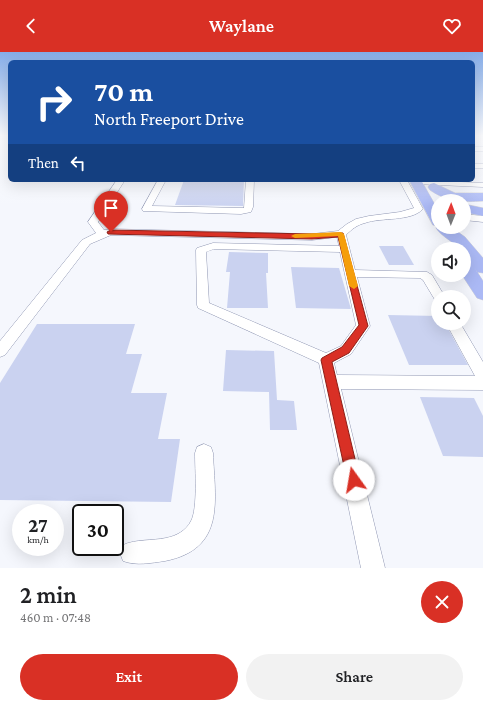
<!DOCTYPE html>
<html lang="en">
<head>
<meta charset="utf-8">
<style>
	body { margin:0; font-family:"Crimson Pro",serif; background:#f2f2f2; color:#202124; height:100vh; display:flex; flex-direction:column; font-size:15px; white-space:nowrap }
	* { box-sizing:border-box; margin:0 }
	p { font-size:13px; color:#757577 }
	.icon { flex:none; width:22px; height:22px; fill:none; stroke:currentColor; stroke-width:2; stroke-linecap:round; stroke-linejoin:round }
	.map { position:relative; height:516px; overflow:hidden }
	.details { display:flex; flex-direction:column; background:#fff; flex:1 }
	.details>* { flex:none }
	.guide { position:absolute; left:8px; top:8px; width:467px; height:122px; border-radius:6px; box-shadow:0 4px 16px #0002; background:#1a4fa0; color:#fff; overflow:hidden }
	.needle { width:26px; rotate:1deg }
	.fabs { position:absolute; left:431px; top:142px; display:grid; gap:8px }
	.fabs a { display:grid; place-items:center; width:40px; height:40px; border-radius:50%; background:#fff; box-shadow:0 4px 16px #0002; font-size:20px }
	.speed { position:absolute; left:12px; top:452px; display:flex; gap:8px; font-size:20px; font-weight:700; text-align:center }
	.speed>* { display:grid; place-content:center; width:52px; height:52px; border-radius:50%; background:#fff; box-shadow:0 4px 16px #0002; line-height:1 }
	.speed small { font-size:10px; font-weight:400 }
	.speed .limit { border:2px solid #111; border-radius:6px; background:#fff; color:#111 }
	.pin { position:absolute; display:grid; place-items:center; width:34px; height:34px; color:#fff; margin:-41px -17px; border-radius:50% 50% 50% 0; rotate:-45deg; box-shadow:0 0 4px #0007 }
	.pin .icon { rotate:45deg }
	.me { position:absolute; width:44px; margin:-22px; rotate:347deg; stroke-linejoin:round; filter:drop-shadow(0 0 3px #0008) }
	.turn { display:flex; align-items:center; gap:14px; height:84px; padding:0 20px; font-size:18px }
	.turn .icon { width:52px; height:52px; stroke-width:2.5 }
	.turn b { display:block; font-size:28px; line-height:34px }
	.then { display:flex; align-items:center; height:38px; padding:0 20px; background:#0003; gap:8px; font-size:15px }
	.round { display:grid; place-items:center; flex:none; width:42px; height:42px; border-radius:21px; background:#f2f2f2 }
	.overview { display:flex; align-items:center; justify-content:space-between; height:68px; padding:0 20px }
	h1 { font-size:24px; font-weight:600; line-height:30px }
	.button { display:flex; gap:8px; margin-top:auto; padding:8px 20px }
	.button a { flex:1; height:46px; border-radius:24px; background:#d93025; color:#fff; font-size:16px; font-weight:600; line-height:46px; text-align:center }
	.button a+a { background:#f2f2f2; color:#202124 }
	header { display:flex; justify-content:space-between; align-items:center; height:52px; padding:0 20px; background:#d93025; color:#fff; font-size:18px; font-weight:600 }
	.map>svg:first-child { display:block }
	.building { fill:#cad2f0 }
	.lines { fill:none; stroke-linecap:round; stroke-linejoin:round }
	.minor-casing { stroke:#9097b3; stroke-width:1 }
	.highway-casing { stroke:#d5d5d8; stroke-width:1 }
	.minor { fill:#fff; fill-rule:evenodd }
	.highway { fill:#abb9f5; fill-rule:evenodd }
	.route { fill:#d93025; stroke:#8d1f18 }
	.slow { fill:#f59e0b }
</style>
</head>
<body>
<header><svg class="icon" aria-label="back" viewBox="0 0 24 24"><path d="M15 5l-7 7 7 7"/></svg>Waylane<svg class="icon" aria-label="heart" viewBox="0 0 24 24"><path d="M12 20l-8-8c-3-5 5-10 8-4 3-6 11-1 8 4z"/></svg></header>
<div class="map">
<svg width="483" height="516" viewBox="0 0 483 516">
	<rect width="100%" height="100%" fill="#f5f7fd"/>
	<g class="building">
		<polygon points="184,128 244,128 243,154 175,153"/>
		<polygon points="379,194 403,194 414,213 389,213"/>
		<polygon points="229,200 268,201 268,221 266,221 268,256 227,256 230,220 226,220"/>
		<polygon points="291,215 339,216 351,257 296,256"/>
		<polygon points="388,263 438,264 438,271 445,271 468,313 409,313"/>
		<polygon points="37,272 135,272 126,302 142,302 131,341 167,341 158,387 180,387 171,450 0,448 0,331"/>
		<polygon points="226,298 274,299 277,348 294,349 297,378 270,378 269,340 223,339"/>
		<polygon points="420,345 474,346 483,364 483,405 443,404"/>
	</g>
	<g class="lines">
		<defs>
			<g id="minor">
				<rect x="473" y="95" width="10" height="4"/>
				<rect x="473" y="112" width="10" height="4"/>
				<path d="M117,128h8l-27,42 6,8 7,-1 201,5 26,-3 9,-7 9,-5 13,-3 31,-4 14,-4 -15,-28h8l16,29c-12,13 -42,8 -58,14 -8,2 -13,6 -19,12l9,35 72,2 5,3 13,22h-7v4l-3,-1 -12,-20 -3,-2 -63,-1 13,49 -19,28 -17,9 3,12 138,1 -29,-53h14l23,39v28l-142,-1 44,179h-24l-42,-205 -121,-55 -1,-3 -1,-55 1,-2 16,-5 126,3 -2,-9 -25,3 -201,-5 -21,9 -85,111 -5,2v-16l82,-101 14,-7 -8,-11zM214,197l126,3 16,73 -15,21 -15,7 -117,-50 -3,-51z"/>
				<polygon points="158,128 166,128 152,154 244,156 246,128 254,128 253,155 251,160 241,162 143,159 142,157"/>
				<polygon points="414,128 483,131 483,135 416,132 412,130"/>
				<polygon points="464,162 483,164 483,170 464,168"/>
				<path d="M204,392l7,3 2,6c2,48 13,96 -48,108 -14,2 -29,5 -42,0l-3,-8 3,-8c13,-6 29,-4 43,-7 10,-2 20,-7 25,-17 7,-13 4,-52 4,-68l2,-6z"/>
			</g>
			<g id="highway">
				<path d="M409,128h12l17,30v17h13l14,10 18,21v15l-6,-1 -3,-5 9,14v19l-6,-2 -15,-23h2v-15l5,1 -5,-6v-6h-5c-6,-8 -17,-12 -23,-21l1,-2 -4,-1z"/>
				<path d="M434,131l21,10h28v8c-20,1 -36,1 -53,-11l-2,-3 2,-3z"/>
				<polygon points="464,152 483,156 483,164 464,160"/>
			</g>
		</defs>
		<use href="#minor" class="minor-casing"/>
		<use href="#highway" class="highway-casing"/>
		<use href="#minor" class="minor"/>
		<use href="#highway" class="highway"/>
	</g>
	<linearGradient id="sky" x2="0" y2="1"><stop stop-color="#86ade9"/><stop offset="0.54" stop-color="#fafbfe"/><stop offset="1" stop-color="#fafbfe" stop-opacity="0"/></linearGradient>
	<rect width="483" height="155" fill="url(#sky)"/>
	<polygon class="route" points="111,178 312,182 343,181 368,274 349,301 332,310 360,428 358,433 354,435 349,433 347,428 321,308 322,306 342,295 359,273 338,185 312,187 108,182 107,180"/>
	<polygon class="slow" points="341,180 344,182 358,234 354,237 349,234 338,184 295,186 291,184 295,182"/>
</svg>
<div class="fabs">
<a><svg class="needle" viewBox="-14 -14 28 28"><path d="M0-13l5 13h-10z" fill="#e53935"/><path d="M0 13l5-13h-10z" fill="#757577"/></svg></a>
<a><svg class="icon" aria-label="sound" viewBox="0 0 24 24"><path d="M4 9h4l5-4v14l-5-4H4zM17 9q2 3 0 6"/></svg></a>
<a><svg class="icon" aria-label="search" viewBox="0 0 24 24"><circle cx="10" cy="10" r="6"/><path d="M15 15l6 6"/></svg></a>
</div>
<div class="speed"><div>27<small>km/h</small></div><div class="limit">30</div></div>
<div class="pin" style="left:111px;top:180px;background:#d93025"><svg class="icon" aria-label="arrive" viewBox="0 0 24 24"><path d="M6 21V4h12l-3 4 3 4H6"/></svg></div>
<svg class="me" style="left:354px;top:428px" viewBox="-20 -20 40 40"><circle r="19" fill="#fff"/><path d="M0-13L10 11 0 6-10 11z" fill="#d93025"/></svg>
<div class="guide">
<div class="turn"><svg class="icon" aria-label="right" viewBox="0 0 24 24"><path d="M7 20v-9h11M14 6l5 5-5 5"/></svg><div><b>70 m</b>North Freeport Drive</div></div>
<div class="then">Then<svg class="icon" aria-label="left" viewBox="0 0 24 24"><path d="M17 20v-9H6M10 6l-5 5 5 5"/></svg></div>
</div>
</div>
<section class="details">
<div class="overview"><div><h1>2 min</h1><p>460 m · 07:48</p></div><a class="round" style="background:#d93025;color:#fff"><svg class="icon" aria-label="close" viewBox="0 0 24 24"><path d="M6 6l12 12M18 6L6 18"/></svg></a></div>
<div class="button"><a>Exit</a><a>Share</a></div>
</section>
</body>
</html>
